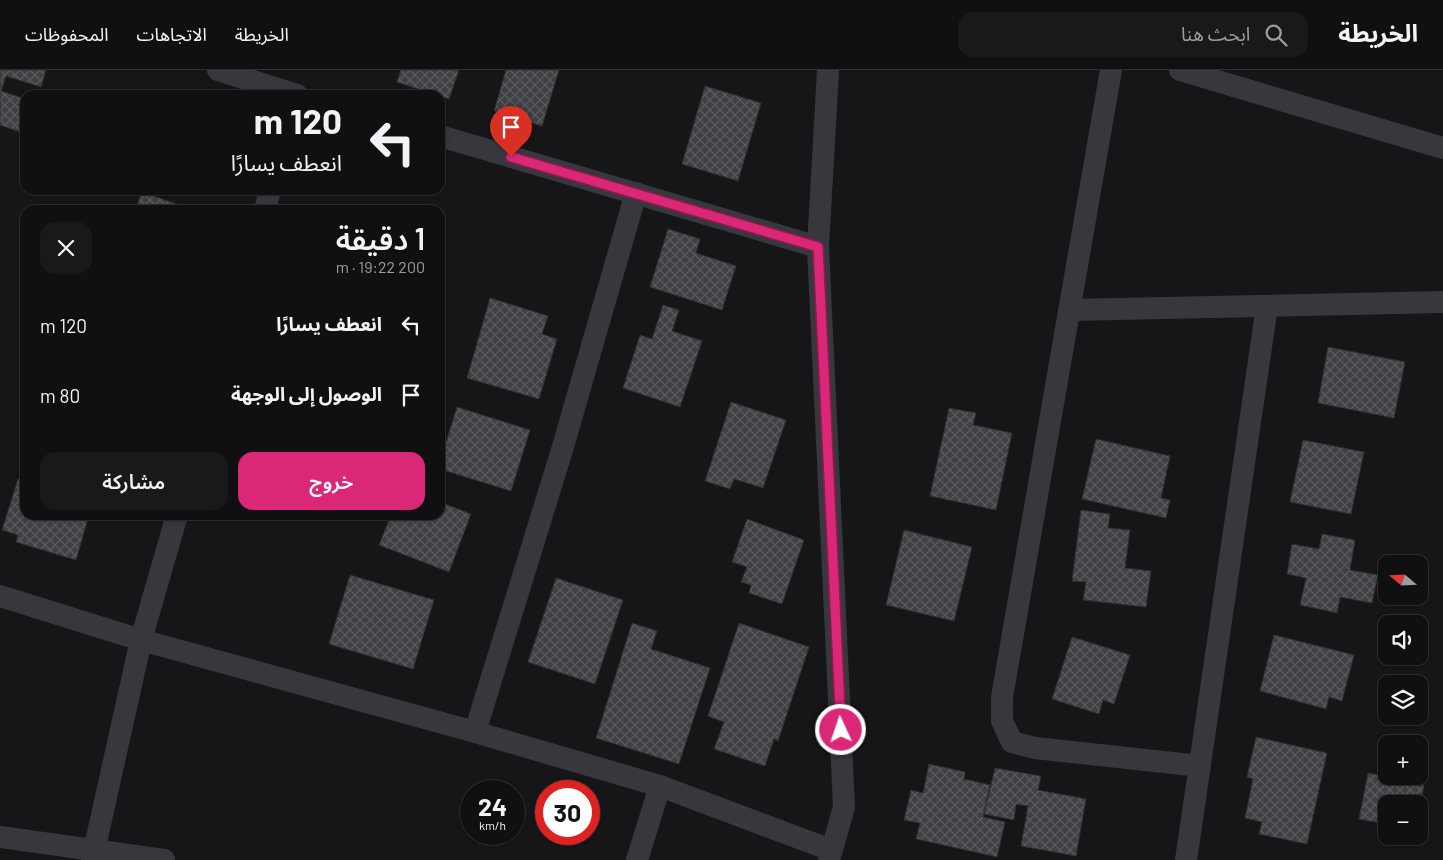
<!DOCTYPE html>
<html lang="ar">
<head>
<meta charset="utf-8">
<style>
	body { margin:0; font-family:Barlow,"Noto Sans Arabic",sans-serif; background:#19191b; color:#f1f3f6; direction:rtl; height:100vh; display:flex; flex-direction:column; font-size:19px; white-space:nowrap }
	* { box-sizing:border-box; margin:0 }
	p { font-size:16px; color:#9c9d9f }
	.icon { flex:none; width:28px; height:28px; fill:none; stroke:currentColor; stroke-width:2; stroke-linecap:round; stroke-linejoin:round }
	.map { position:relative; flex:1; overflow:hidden; direction:ltr }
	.details { position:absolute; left:20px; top:135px; width:425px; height:315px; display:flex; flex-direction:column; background:#101012; border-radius:15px; box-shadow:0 1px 4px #0004,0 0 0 1px #303032; direction:rtl }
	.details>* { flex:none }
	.hud { position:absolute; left:20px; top:20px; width:425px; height:105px; border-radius:15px; box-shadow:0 1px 4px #0004,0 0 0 1px #303032; direction:rtl; background:#101012; color:#f1f3f6; overflow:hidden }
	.needle { width:32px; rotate:289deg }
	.controls { position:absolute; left:1378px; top:485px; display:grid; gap:10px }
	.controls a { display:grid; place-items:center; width:50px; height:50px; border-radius:10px; background:#101012; box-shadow:0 1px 4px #0004,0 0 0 1px #303032; font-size:25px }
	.speed { position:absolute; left:460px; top:710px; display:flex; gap:10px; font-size:25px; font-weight:700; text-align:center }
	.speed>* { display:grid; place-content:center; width:65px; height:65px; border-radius:50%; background:#101012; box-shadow:0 1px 4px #0004,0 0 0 1px #303032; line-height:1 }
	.speed small { font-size:12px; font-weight:400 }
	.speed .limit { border:8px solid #d22; background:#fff; color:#111 }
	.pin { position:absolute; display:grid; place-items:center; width:42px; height:42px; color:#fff; margin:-51px -21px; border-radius:50% 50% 50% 0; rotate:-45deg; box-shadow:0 0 5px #0007 }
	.pin .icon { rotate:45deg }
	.me { position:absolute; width:55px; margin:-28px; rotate:357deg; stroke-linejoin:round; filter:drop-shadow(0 0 4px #0008) }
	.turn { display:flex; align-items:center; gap:18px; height:105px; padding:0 20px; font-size:22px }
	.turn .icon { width:65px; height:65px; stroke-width:2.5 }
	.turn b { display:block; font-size:35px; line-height:42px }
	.round { display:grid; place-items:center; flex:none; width:52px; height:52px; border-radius:15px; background:#19191b }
	.summary { display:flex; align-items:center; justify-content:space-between; height:85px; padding:0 20px }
	h1 { font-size:30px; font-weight:600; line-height:38px }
	.action { display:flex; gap:10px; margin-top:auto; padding:10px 20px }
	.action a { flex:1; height:58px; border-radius:15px; background:#db2777; color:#fff; font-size:20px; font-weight:600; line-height:58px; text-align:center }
	.action a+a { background:#19191b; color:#f1f3f6 }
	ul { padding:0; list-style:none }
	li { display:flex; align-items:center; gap:15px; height:70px; padding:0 20px }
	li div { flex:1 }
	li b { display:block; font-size:19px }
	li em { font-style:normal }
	header { display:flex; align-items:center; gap:30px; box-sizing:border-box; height:70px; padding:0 25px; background:#101012; border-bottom:1px solid #303032 }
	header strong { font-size:24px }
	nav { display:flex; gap:28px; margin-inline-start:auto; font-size:18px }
	.search { width:350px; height:45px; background:#19191b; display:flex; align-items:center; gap:12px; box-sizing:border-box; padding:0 18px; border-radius:15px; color:#9c9d9f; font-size:19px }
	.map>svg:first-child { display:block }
	.building { fill:url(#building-cross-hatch); stroke:#303034 }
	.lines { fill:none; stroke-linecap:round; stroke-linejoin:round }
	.minor { stroke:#37383d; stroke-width:22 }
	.route-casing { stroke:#8e194d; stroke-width:12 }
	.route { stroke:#db2777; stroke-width:9 }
</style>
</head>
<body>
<header>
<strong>الخريطة</strong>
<div class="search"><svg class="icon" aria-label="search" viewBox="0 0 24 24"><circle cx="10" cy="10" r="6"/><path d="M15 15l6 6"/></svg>ابحث هنا</div>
<nav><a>الخريطة</a><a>الاتجاهات</a><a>المحفوظات</a></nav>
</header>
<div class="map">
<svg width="1443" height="790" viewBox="0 0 1443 790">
	<defs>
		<pattern id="building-cross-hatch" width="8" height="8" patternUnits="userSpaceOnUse" patternTransform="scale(1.25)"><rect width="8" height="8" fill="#404145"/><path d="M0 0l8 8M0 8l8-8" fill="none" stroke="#595a5e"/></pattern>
	</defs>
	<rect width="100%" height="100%" fill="#161618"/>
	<g class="building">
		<polygon points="0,0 46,0 41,17 6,6 1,21 25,29 25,57 23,63 0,55"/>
		<polygon points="401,0 459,0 449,29 397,12"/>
		<polygon points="506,0 559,0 542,56 494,41"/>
		<polygon points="705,16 761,33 738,111 682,94"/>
		<polygon points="142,122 191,139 191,140 142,140 136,138"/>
		<polygon points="668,159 700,169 696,183 736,196 722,240 650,217"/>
		<polygon points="490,228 548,246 542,264 557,269 539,329 467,308"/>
		<polygon points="663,235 679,240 672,261 702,271 680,337 623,318 640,265 652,269"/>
		<polygon points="1328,277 1405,292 1394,348 1318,333"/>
		<polygon points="731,332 786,350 763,418 734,409 730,419 705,411"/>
		<polygon points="457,337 530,360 511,421 440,399 440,392"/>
		<polygon points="949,338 976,343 973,355 1012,363 996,440 930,426"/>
		<polygon points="1096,369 1170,386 1161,428 1170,430 1166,448 1082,429"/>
		<polygon points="1303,370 1364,382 1351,444 1290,432"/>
		<polygon points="18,409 25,411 25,445 89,445 76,490 16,472 18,465 2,460"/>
		<polygon points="440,432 471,444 449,502 379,475 391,445 440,445"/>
		<polygon points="1081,440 1110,444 1108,458 1130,460 1125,498 1151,501 1146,537 1083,530 1086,512 1072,511"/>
		<polygon points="260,445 282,445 280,451"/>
		<polygon points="747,449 804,470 782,534 749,523 751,515 741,512 747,497 732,492"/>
		<polygon points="904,460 972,477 954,551 886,535"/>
		<polygon points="1322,464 1355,470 1350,500 1378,505 1372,533 1340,527 1337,543 1300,535 1306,508 1287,504 1292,474 1319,479"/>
		<polygon points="350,505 434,530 413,599 329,574"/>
		<polygon points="556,508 623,530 595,614 528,592"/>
		<polygon points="632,553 657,561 651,579 710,598 679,694 596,668"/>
		<polygon points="739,553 809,577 778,671 774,669 765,696 714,679 724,652 708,646"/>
		<polygon points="1274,565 1354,585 1342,631 1329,627 1326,639 1260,621"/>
		<polygon points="1072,567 1130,585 1114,634 1103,630 1099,644 1052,629"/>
		<polygon points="1256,667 1327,683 1307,774 1259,764 1262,752 1245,748 1253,709 1247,707"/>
		<polygon points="929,694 965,702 964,709 990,715 983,747 1005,752 997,787 916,769 920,753 904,750 911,720 923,723"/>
		<polygon points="1419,696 1427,698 1419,743 1419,734 1386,734 1386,754 1359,749 1368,703 1403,709 1403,706 1419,706"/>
		<polygon points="995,698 1041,706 1038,720 1086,729 1076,786 1021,776 1028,736 1016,734 1014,750 984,744"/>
	</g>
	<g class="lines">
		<g class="minor">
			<polyline points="218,0 297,25"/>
			<polyline points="1111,0 1002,627 1002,651 1012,672 1035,678 1200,696"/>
			<polyline points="1180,0 1443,78"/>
			<polyline points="440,66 818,177 828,0"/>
			<polyline points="265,140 270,120"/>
			<polyline points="818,177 844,737 829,790"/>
			<polyline points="1069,240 1443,232"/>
			<polyline points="0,526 141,570 475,662 660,716 831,780"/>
			<polyline points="475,662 562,380 636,123"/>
			<polyline points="0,767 164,790"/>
			<polyline points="92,790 141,570 177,445"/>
			<polyline points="637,790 660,716"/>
			<polyline points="1186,790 1267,236"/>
		</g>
	</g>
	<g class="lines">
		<defs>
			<polyline id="route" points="511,87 818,177 841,660"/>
		</defs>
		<use href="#route" class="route-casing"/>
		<use href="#route" class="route"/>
	</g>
</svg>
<div class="controls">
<a><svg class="needle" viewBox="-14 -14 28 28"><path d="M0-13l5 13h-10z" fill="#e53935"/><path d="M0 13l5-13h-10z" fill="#9c9d9f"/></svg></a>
<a><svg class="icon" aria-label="sound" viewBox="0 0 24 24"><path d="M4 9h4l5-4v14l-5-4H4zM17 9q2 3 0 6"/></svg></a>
<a><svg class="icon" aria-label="layers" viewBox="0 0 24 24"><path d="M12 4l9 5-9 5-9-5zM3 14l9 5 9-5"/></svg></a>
<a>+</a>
<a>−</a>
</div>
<div class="speed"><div>24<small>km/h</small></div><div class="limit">30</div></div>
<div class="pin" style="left:511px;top:87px;background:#d93025"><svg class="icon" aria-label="arrive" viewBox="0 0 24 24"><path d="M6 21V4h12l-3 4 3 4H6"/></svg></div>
<svg class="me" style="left:841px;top:660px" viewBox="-20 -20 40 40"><circle r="17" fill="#db2777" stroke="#fff" stroke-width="3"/><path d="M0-11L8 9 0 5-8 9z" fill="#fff"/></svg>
<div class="hud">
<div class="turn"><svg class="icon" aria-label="left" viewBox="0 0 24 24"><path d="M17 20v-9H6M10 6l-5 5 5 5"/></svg><div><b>120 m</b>انعطف يسارًا</div></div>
</div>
<section class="details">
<div class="summary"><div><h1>1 دقيقة</h1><p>200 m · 19:22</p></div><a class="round"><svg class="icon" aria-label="close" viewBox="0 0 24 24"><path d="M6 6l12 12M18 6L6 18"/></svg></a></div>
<ul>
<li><svg class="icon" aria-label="left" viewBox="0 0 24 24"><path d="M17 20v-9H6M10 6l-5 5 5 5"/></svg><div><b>انعطف يسارًا</b></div><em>120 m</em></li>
<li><svg class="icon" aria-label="arrive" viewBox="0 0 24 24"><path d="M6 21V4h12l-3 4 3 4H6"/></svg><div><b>الوصول إلى الوجهة</b></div><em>80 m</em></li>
</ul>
<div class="action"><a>خروج</a><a>مشاركة</a></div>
</section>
</div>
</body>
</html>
